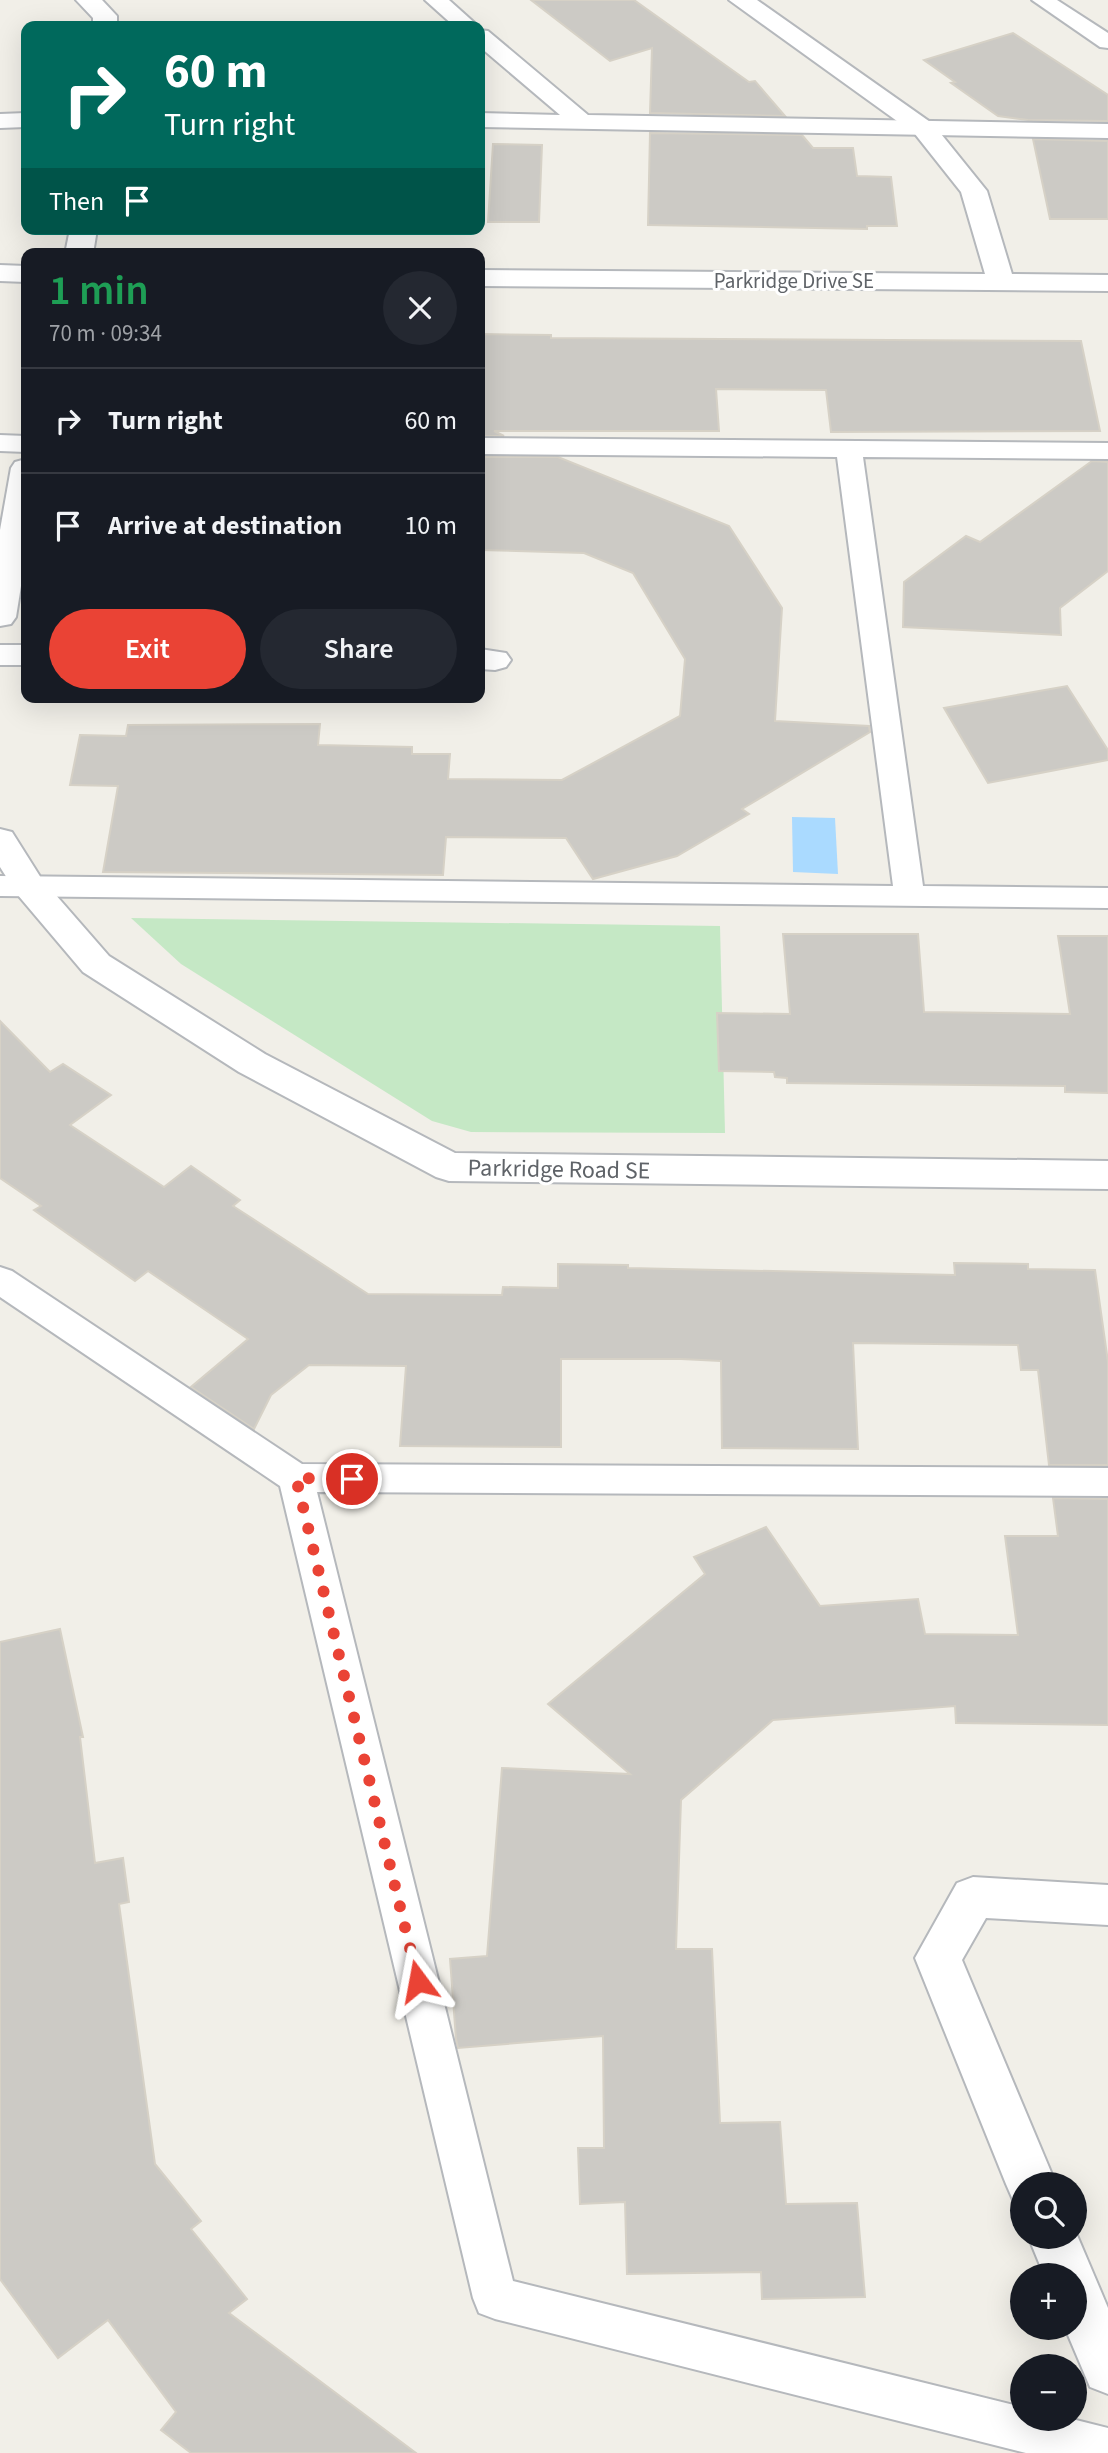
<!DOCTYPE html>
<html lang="en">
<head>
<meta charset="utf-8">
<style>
	body { margin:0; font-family:"Source Sans 3",sans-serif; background:#242831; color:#f1f3f6; height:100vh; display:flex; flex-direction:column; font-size:26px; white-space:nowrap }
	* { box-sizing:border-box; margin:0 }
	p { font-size:23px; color:#9ea1a6 }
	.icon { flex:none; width:38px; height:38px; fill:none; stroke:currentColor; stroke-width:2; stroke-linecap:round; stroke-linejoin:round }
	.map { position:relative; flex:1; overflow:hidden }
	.panel { position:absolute; left:21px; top:248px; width:464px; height:455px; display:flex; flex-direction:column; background:#171b24; border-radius:14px; box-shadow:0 7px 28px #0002 }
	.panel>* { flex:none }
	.guide { position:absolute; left:21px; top:21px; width:464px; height:214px; border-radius:14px; box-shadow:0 7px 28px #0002; background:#00695c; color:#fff; overflow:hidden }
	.controls { position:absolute; left:1010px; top:2172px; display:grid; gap:14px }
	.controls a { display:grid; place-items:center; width:77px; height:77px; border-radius:50%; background:#171b24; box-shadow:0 7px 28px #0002; font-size:35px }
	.pin { position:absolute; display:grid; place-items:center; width:60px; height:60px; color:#fff; margin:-30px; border:4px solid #fff; border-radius:50%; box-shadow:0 2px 7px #0007 }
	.me { position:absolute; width:77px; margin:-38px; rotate:347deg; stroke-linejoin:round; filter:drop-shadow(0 0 5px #0008) }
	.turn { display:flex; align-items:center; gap:24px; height:147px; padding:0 28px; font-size:32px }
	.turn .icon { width:91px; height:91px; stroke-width:2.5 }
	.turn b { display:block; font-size:49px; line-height:60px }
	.then { display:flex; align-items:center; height:66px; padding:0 28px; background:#0003; gap:14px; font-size:26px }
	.round { display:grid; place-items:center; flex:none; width:74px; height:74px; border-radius:37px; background:#242831 }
	.overview { display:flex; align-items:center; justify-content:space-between; height:119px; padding:0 28px }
	h1 { font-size:42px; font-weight:600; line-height:52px; color:#1e9e55 }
	.action { display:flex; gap:14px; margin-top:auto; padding:14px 28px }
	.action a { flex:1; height:80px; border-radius:42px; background:#ea4335; color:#fff; font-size:28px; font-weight:600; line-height:80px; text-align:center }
	.action a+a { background:#242831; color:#f1f3f6 }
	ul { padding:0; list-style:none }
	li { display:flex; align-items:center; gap:21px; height:105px; padding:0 28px; border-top:2px solid #363941 }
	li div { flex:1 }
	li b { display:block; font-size:26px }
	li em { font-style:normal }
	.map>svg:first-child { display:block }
	.green { fill:#c5e8c5 }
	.water { fill:#aadaff }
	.building { fill:#cccac5; stroke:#d6d1c6; stroke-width:2 }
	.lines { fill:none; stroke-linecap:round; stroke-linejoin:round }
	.service-casing { stroke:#b5b8bc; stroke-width:4 }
	.minor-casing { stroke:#b5b8bc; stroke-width:4 }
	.service { fill:#fff; fill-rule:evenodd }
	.minor { fill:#fff; fill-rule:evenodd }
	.route { stroke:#ea4335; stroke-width:12; stroke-dasharray:0 21.6 }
	.labels { text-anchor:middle; stroke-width:6; stroke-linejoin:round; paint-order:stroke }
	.far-street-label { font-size:21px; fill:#5f6368; stroke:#fff }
	.street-label { font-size:24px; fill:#5f6368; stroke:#fff }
</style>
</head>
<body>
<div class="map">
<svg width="1108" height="2453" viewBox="0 0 1108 2453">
	<rect width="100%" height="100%" fill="#f1efe8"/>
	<polygon class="green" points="131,918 720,926 725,1133 471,1132 432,1121 181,964"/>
	<polygon class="water" points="792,817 835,818 838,874 793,872"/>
	<g class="building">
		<polygon points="531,0 634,0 749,82 755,81 785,116 650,113 652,48 610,61"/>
		<polygon points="1013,33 1108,95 1108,121 1028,120 998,116 951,83 955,82 924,60"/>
		<polygon points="650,133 802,135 813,148 853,148 857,176 891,177 897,226 867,226 867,229 648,225"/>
		<polygon points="1033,139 1108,141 1108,219 1050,219"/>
		<polygon points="493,144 542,145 539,222 488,222"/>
		<polygon points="480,334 551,335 551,338 1081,341 1100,431 831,432 826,390 716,389 719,431 494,431 504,436 480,436"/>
		<polygon points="480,457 558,457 729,526 782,608 775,721 869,726 870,732 742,809 749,814 677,856 593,879 566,838 446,837 443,875 103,872 118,786 70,785 80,735 126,736 128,725 320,724 318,745 412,747 412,754 450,754 448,779 562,780 680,716 685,659 633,573 584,553 480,550"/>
		<polygon points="1092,461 1108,462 1108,571 1060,608 1061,635 903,627 904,582 966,536 980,542"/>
		<polygon points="1067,686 1108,750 1108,760 988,783 944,708"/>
		<polygon points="783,934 918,934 924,1012 1070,1014 1058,936 1108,936 1108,1093 1065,1092 1065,1086 787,1083 787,1078 775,1077 774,1072 719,1071 717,1013 790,1014"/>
		<polygon points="0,1021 50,1072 63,1064 111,1095 70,1125 164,1187 191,1166 240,1200 233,1206 368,1294 502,1295 503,1287 558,1288 558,1264 628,1265 628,1268 955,1275 954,1263 1028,1264 1028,1269 1095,1270 1108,1362 1108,1465 1049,1465 1038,1370 1021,1370 1018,1345 853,1343 858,1449 722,1448 721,1361 681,1359 561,1359 561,1447 400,1446 406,1366 309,1365 271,1395 254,1429 191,1387 248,1339 148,1271 135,1281 34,1210 41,1206 0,1178"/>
		<polygon points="1053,1498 1108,1499 1108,1725 956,1723 955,1706 773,1720 681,1800 676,1949 712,1949 720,2123 780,2122 786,2204 857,2203 865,2297 762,2299 761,2272 627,2274 625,2202 580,2204 578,2148 604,2148 603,2036 458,2048 456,2039 450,1959 487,1956 502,1768 630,1774 548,1704 705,1574 694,1557 766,1527 820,1606 918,1599 925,1634 1018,1635 1005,1536 1058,1536"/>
		<polygon points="60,1629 83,1737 80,1737 95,1863 123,1858 129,1902 119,1904 155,2164 201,2221 191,2229 247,2299 229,2313 416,2453 191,2453 161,2430 176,2412 108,2320 58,2358 0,2279 0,1642"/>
	</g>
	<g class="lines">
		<defs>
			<g id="service">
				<polygon points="425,0 449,0 478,26 454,26"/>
				<polygon points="1032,0 1057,0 1108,33 1108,48 1100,47"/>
				<polygon points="480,30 488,31 588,115 1108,124 1108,138 480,127 480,113 560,115 480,47"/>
				<polygon points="26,113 26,127 0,128 0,114"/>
				<polygon points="0,435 26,436 26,452 0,451"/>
				<polygon points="480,438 1108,443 1108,459 863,457 923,886 1108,888 1108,908 0,896 0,876 893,886 837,457 480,454"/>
				<polygon points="0,1267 12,1271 302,1464 1108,1468 1108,1496 317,1492 513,2281 1022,2407 1022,2418 1068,2418 1108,2428 1108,2453 1026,2453 495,2319 479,2313 473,2298 280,1486 0,1297"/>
			</g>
			<g id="minor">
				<polygon points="76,0 102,0 117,16 117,26 93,26 93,18"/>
				<polygon points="729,0 757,0 933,124 987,191 1012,274 1108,275 1108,291 480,286 480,270 985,274 961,192 915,134"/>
				<polygon points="70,229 97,229 93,254 65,254"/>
				<polygon points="0,265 26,266 26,282 0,281"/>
				<polygon points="26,459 26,555 16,617 11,624 0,626 0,530 11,468 15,462"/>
				<rect x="0" y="645" width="26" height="20"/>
				<polygon points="480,649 506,653 511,660 506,667 495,670 480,669"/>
				<polygon points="0,829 12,832 41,878 109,956 265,1054 455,1153 1108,1161 1108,1189 449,1181 436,1177 239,1072 83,972 17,894 0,867"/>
				<polygon points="973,1877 1108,1885 1108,1925 986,1918 962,1960 1056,2184 1022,2184 1022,2204 1013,2200 1006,2184 915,1958 957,1883"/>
				<polygon points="1074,2228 1108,2308 1108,2394 1090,2387 1065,2328 1074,2328 1074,2275 1044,2275 1028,2236 1074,2236"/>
			</g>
		</defs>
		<use href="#service" class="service-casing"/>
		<use href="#minor" class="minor-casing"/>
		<use href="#service" class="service"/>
		<use href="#minor" class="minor"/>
	</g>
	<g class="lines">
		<polyline class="route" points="352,1479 296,1478 418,1981"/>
	</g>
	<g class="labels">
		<g class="far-street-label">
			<text x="794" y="288">Parkridge Drive SE</text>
		</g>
		<g class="street-label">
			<text transform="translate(559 1169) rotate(1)" y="8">Parkridge Road SE</text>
		</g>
	</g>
</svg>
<div class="controls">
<a><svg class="icon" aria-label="search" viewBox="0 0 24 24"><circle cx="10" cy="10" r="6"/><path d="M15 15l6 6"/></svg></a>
<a>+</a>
<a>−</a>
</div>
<div class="pin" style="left:352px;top:1479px;background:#d93025"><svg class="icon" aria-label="arrive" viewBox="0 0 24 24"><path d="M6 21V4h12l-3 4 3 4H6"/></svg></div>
<svg class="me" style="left:418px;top:1981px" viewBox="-20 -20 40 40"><path d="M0-17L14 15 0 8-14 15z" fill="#ea4335" stroke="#fff" stroke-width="4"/></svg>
<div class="guide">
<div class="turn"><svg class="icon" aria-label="right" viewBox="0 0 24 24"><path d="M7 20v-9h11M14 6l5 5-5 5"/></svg><div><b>60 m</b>Turn right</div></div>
<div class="then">Then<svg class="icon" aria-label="arrive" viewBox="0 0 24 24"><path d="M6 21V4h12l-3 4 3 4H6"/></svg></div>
</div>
<section class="panel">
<div class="overview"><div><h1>1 min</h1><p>70 m · 09:34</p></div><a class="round"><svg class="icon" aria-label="close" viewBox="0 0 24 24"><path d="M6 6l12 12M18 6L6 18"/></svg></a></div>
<ul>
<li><svg class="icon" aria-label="right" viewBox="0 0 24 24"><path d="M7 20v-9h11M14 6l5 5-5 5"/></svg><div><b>Turn right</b></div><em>60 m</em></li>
<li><svg class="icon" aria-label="arrive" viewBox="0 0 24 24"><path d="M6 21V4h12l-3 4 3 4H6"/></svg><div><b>Arrive at destination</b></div><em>10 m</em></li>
</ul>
<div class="action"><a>Exit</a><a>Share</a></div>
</section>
</div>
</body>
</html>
